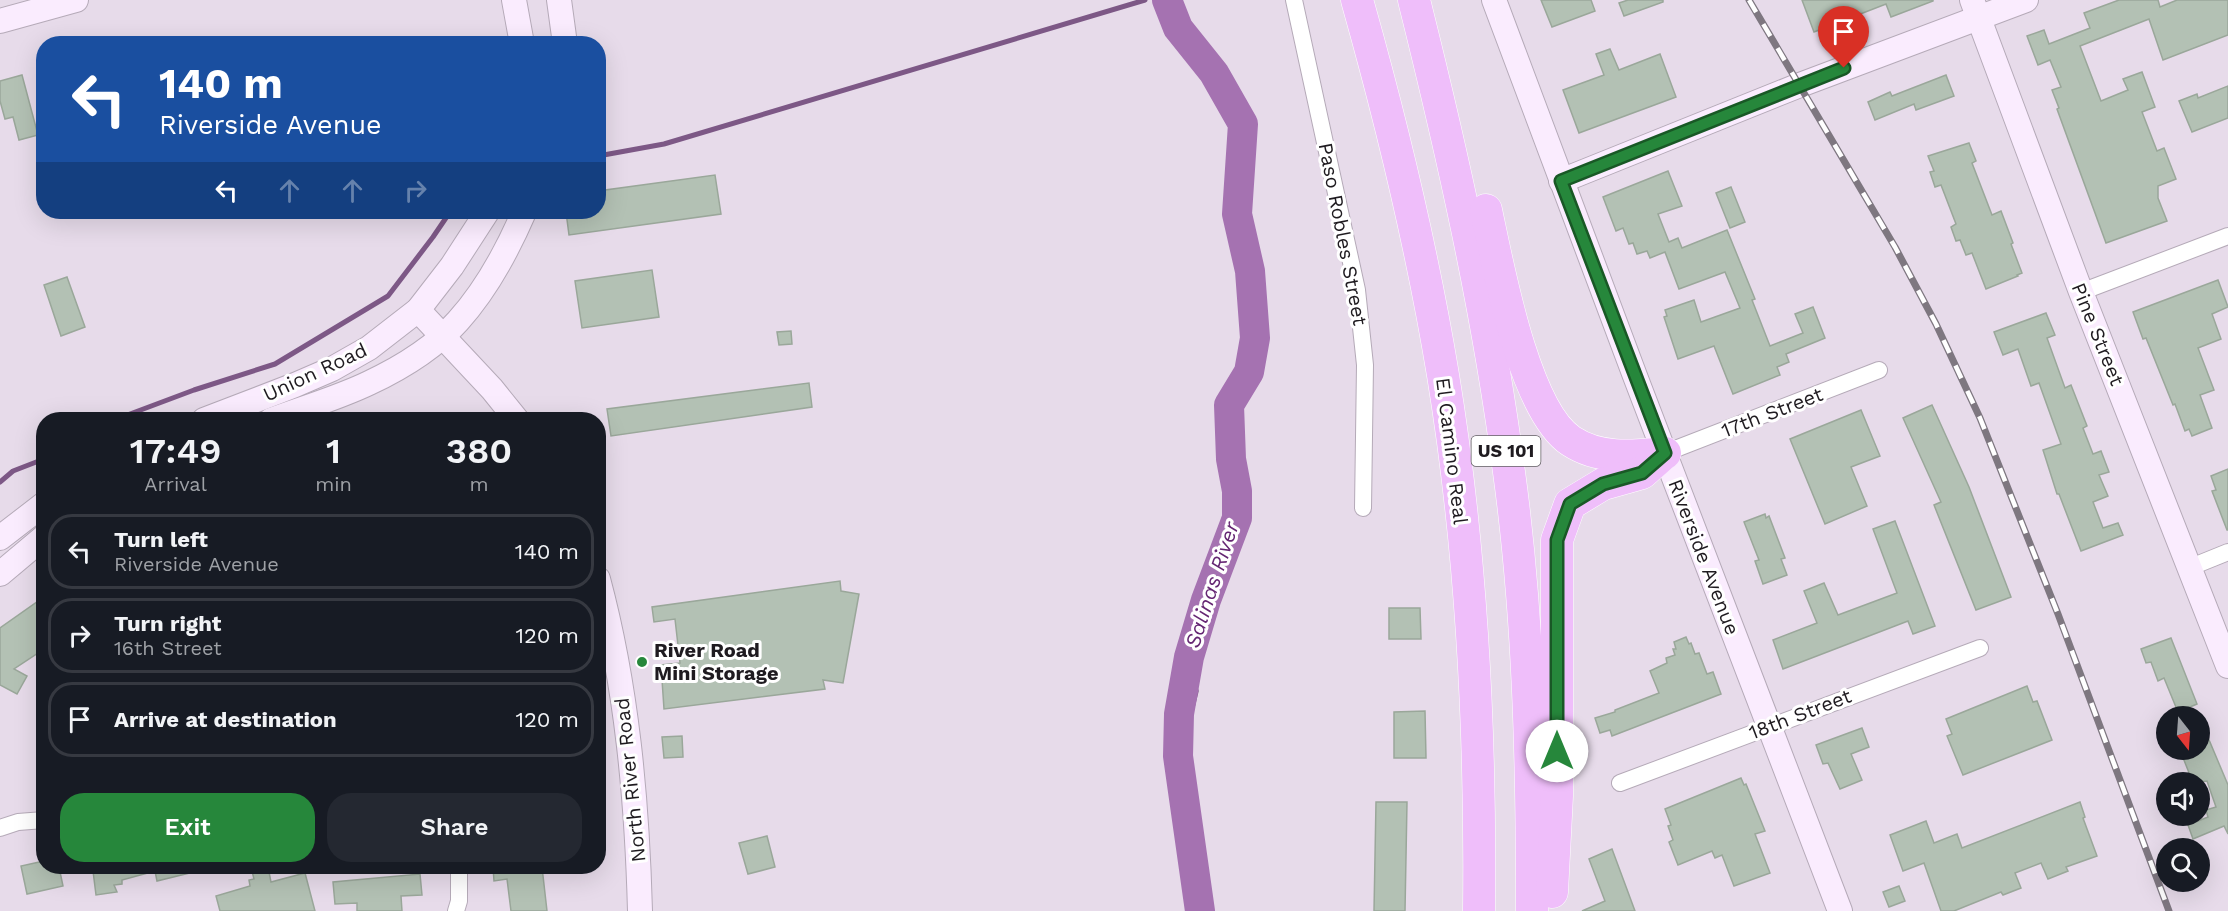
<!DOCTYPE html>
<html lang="en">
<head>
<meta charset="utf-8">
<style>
	body { margin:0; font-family:"Work Sans",sans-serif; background:#242831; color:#f1f3f6; height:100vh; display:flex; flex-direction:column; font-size:22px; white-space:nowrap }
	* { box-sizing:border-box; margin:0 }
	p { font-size:20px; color:#9ea1a6 }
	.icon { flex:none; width:33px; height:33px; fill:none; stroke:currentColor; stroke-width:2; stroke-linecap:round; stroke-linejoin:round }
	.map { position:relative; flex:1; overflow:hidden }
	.drawer { position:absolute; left:36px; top:412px; width:570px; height:462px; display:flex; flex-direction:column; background:#171b24; border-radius:24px; box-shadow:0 6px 24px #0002 }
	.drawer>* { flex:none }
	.top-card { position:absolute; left:36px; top:36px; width:570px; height:183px; border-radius:24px; box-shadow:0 6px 24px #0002; background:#1a4fa0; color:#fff; overflow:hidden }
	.needle { width:39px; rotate:163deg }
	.buttons { position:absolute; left:2156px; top:706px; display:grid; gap:12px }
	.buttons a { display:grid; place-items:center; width:54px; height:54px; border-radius:50%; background:#171b24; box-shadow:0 6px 24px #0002; font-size:30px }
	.pin { position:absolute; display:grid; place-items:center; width:51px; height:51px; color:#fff; margin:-62px -26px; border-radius:50% 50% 50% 0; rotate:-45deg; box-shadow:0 0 6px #0007 }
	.pin .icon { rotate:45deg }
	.me { position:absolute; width:66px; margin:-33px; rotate:0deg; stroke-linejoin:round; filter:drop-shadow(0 0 4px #0008) }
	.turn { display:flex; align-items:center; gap:21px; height:126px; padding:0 24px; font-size:27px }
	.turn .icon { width:78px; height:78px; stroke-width:2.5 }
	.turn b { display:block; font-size:42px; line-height:51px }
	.lanes { display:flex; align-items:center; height:57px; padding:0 24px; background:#0003; justify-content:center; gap:30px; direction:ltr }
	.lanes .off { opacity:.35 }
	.eta { display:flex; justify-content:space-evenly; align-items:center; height:102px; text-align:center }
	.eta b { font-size:36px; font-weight:600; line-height:42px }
	.action { display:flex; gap:12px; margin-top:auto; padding:12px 24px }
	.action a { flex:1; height:69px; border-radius:24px; background:#26873b; color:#fff; font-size:24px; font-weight:600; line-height:69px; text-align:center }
	.action a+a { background:#242831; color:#f1f3f6 }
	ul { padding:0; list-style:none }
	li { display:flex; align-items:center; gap:18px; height:75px; margin:0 12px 9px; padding:0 12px; border:3px solid #363941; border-radius:24px }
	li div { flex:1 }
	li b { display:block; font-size:22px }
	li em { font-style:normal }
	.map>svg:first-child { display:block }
	.water { fill:#a572b1; stroke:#7d5886; stroke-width:1.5 }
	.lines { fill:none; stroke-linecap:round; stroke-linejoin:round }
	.stream { stroke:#7d5886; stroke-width:5 }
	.river { stroke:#a572b1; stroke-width:30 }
	.building { fill:#b3c1b4; stroke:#9aa79a; stroke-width:1.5 }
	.street-casing { stroke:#b5aab8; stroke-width:18 }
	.secondary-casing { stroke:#b5aab8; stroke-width:26 }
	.highway-casing { stroke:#fff; stroke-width:33 }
	.street { stroke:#fff; stroke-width:16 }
	.secondary { stroke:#faecfe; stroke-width:24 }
	.highway { stroke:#efbefa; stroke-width:32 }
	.rail-casing { stroke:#7e7780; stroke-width:7 }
	.rail { stroke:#fff; stroke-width:4.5; stroke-dasharray:14; stroke-linecap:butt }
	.route-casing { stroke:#195826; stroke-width:15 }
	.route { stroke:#26873b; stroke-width:10 }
	.poi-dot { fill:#26873b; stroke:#fff; stroke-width:2 }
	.labels { text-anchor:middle; stroke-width:6; stroke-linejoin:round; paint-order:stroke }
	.shield { fill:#fff; stroke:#625f63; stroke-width:1.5 }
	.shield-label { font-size:18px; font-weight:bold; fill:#1f1b20 }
	.street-label { font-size:20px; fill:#1f1b20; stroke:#fff }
	.poi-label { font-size:20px; font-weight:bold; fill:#1f1b20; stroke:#fff; text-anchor:start }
	.water-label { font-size:21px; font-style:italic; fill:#652673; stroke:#fff }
</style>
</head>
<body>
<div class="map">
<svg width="2228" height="911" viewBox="0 0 2228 911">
	<rect width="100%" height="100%" fill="#e7dbea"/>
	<polygon class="water" points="1189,657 1198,691 1183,752 1171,761 1165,751 1170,695"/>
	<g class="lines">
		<g class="stream">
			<polyline points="598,156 664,144 1145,0"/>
			<polyline points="114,420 194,390 275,364 388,296 433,237 450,212"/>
			<polyline points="0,482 13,471 44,459"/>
		</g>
		<polyline class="river" points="1167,0 1178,28 1214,73 1243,124 1237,214 1250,271 1255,338 1249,372 1229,405 1231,459 1237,491 1237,518 1206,600 1189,657 1179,714 1178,756 1200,911"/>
	</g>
	<g class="building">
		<polygon points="1541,0 1591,0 1595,11 1552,27"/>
		<polygon points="1628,0 1663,0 1663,2 1624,16 1619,3"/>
		<polygon points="1802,0 1933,0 1933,1 1891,17 1886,4 1814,32"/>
		<polygon points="2119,0 2158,0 2160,7 2177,0 2228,0 2228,35 2163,60 2149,19 2080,46 2101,101 2128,90 2123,79 2142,72 2155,107 2142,112 2157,151 2164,148 2176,179 2158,186 2158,198 2167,221 2106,243 2057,109 2059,108 2052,90 2061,87 2050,60 2038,65 2027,36 2044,30 2049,44 2090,28 2084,13"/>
		<polygon points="1610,49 1619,70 1660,54 1676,97 1579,133 1563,90 1604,75 1596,54"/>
		<polygon points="22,75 38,135 19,140 13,117 5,119 0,101 0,81"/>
		<polygon points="1946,75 1954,96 1916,110 1914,104 1875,120 1868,102 1890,92 1892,96"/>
		<polygon points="2228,86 2228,118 2192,132 2179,101 2197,94 2198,98"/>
		<polygon points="1969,143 1976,161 1972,163 1992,215 2001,211 2013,243 2011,244 2022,273 2017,275 2018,276 1986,289 1972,253 1966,255 1960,240 1956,241 1951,227 1956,224 1941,185 1935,187 1930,172 1934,171 1928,156"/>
		<polygon points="1668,171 1682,206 1658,214 1669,242 1678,238 1682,248 1727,230 1755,299 1752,300 1770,346 1803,333 1795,314 1813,307 1825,338 1786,354 1789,362 1777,367 1780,375 1733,394 1714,346 1678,359 1664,317 1667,316 1665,310 1694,300 1701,322 1740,308 1725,272 1679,289 1665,252 1650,258 1647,251 1637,254 1633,243 1629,244 1623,228 1616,231 1603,197"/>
		<polygon points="715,175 721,214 569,235 566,212 598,212 598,191"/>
		<polygon points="1731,187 1745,222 1730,228 1716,193"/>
		<polygon points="652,270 659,317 582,328 575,281"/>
		<polygon points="67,277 85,327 61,336 44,285"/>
		<polygon points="2218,280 2228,307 2212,314 2221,339 2198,348 2214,390 2200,395 2212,428 2192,436 2189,429 2185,431 2175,404 2173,405 2146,338 2143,339 2133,312"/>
		<polygon points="2046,313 2055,335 2047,338 2065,388 2071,385 2087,426 2083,428 2093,454 2101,451 2109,472 2099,475 2108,496 2093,502 2103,528 2118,523 2123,535 2081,551 2059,494 2057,494 2043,450 2061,444 2039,383 2031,386 2018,349 2003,355 1994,332"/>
		<polygon points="791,331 792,344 779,345 777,332"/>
		<polygon points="809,383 812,407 611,436 607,409"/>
		<polygon points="1932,405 1969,487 2011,597 1976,610 1934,505 1941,502 1903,418"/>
		<polygon points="1861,410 1880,456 1851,467 1867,506 1825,524 1790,439"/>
		<polygon points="2228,469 2228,530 2227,530 2212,491 2216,490 2211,476"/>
		<polygon points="1765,514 1766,518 1769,516 1785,558 1781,559 1787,575 1763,584 1755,561 1759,560 1744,522"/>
		<polygon points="1895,521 1935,626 1913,634 1908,621 1783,669 1773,640 1817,623 1804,591 1824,583 1838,615 1897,593 1873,529"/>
		<polygon points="840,581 841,591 859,594 843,683 823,680 825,689 664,709 661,665 680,663 675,619 654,622 652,607"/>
		<polygon points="44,597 44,649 14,669 27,676 17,694 0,685 0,628"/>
		<polygon points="1389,608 1420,608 1421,639 1389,639"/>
		<polygon points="1686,637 1689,644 1691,643 1695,654 1699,653 1707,674 1713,672 1721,694 1612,736 1610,730 1600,733 1595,718 1615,712 1615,710 1659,693 1650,671 1667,663 1666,658 1675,655 1673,649 1676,649 1674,642"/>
		<polygon points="2171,638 2197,704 2178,712 2164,678 2158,681 2151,662 2146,663 2141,649"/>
		<polygon points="2027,686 2033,702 2037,701 2052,740 1963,775 1947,736 1952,734 1946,719"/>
		<polygon points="1425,711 1426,758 1394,758 1394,712"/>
		<polygon points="2199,716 2228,785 2228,834 2224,826 2193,839 2188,825 2208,817 2206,810 2216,807 2207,781 2193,783 2182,755 2188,753 2187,750 2199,750"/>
		<polygon points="1862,728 1869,747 1851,754 1862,780 1840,789 1828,763 1823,764 1816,745"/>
		<polygon points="682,736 683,757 664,758 662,737"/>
		<polygon points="1741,778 1744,785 1746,784 1765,831 1755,834 1770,873 1734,886 1722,855 1715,858 1712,851 1678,865 1669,842 1673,840 1668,826 1671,825 1665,809"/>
		<polygon points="1376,802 1407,802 1405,911 1374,911"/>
		<polygon points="2080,802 2085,817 2083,818 2097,856 2066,867 2068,871 2048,879 2041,863 2015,873 2021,888 2003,895 2001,892 1954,911 1941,911 1924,863 1903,871 1890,835 1926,821 1934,843 1957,834 1962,848"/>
		<polygon points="767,836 775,867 748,874 739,843"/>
		<polygon points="1612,849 1635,911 1582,911 1605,901 1589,859"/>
		<polygon points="44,861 44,867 59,867 63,886 27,894 21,866"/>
		<polygon points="101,867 193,867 194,872 157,881 155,871 122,880 122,884 114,885 117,892 96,895 93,871 101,870"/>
		<polygon points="251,867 268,867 271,882 305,873 315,911 220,911 216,896 250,886 249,880 254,879"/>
		<polygon points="493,867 542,867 547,911 511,911 507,879 494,881"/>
		<polygon points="420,874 422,895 401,896 402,911 357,911 357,903 335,904 333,882"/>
		<polygon points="1899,886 1905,901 1889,907 1883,892"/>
	</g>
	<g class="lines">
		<defs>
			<g id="street">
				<polyline points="1294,0 1357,290 1365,365 1363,508"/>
				<polyline points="2081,292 2228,236"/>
				<polyline points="1665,453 1879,370"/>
				<polyline points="2191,567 2228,552"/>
				<polyline points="1620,783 1980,648"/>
				<polyline points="0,828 18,822 44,820"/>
				<polyline points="456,911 459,901 459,867"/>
			</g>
			<g id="secondary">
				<polyline points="514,0 522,44"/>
				<polyline points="559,0 565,44"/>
				<polyline points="1494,0 1635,376 1840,911"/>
				<polyline points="1972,0 2081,292 2228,666"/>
				<polyline points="0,21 76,0"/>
				<polyline points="1561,181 1800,85 2026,0"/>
				<polyline points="418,310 492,389 517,420"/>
				<polyline points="204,420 295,385 332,369 369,348 418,310 452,266 487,212"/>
				<path d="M271,420c32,-12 67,-22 98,-37 32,-15 65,-35 89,-62 28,-31 50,-72 66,-109"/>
				<polyline points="0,538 44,504"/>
				<polyline points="0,574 44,537"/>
				<path d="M598,579c29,108 39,221 42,332"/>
			</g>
			<g id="highway">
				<path d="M1357,0c35,124 65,248 86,375 29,177 38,357 36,536"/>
				<path d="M1414,0c39,156 74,312 95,472 20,146 23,292 23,439"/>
				<path d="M1486,210c12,56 38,200 85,231 29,19 62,15 94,12"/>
				<polyline points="1552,892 1557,796 1557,540 1570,504 1603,484 1642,473 1660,457"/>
			</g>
		</defs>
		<use href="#street" class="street-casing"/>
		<use href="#secondary" class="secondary-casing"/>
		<use href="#highway" class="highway-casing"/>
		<use href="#street" class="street"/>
		<use href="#secondary" class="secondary"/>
		<use href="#highway" class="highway"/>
		<defs>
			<polyline id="rail" points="1749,0 1895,247 1936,324 1980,418 2058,614 2169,911"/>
		</defs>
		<use href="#rail" class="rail-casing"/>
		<use href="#rail" class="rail"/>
	</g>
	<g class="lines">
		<defs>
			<polyline id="route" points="1557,751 1557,540 1570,504 1603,484 1642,473 1665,453 1561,181 1844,68"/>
		</defs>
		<use href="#route" class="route-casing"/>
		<use href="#route" class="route"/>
	</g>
	<circle class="poi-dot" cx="642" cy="662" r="6"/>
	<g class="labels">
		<rect class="shield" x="1471.5" y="436" width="69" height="30" rx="4.5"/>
		<g class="shield-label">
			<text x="1506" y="457">US 101</text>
		</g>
		<g class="street-label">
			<text transform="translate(1343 234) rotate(79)" y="7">Paso Robles Street</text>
			<text transform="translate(2098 334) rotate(68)" y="7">Pine Street</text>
			<text transform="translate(315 372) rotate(-25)" y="7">Union Road</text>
			<text transform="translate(1772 412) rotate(-21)" y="7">17th Street</text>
			<text transform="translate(1452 451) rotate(83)" y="7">El Camino Real</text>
			<text transform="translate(1704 557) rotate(69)" y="7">Riverside Avenue</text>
			<text transform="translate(1800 714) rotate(-21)" y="7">18th Street</text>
			<text transform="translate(630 780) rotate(-96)" y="7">North River Road</text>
		</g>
		<g class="poi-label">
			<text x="654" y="657">River Road<tspan x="654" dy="23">Mini Storage</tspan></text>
		</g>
		<g class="water-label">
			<text transform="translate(1212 585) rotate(-72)" y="7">Salinas River</text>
		</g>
	</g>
</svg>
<div class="buttons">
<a><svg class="needle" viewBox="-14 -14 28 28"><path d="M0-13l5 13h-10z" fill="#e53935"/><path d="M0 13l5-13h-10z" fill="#9ea1a6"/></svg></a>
<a><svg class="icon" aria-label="sound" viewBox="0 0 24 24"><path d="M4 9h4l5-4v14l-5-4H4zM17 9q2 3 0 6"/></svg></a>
<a><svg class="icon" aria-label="search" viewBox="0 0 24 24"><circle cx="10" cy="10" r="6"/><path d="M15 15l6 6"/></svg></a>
</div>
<div class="pin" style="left:1844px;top:68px;background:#d93025"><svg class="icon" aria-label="arrive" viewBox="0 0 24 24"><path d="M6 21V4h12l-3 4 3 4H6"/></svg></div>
<svg class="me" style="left:1557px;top:751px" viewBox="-20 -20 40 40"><circle r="19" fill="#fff"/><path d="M0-13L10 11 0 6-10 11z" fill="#26873b"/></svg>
<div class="top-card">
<div class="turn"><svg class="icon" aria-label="left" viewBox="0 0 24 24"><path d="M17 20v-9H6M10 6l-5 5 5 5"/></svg><div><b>140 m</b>Riverside Avenue</div></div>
<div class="lanes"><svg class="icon" aria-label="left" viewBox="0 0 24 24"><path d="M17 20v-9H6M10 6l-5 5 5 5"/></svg><svg class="icon off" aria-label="ahead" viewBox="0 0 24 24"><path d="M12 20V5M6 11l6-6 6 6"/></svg><svg class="icon off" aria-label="ahead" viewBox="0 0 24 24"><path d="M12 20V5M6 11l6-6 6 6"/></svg><svg class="icon off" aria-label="right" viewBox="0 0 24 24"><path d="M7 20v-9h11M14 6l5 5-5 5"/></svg></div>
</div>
<section class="drawer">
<div class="eta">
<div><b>17:49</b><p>Arrival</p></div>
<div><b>1</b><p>min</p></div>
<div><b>380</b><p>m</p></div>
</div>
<ul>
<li><svg class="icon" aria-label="left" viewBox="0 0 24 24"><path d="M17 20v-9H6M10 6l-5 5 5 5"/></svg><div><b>Turn left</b><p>Riverside Avenue</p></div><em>140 m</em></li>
<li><svg class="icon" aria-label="right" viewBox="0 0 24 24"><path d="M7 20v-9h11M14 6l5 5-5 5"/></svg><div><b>Turn right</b><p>16th Street</p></div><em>120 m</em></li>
<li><svg class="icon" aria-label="arrive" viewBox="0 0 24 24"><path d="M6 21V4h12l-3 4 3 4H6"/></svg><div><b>Arrive at destination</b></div><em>120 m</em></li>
</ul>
<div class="action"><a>Exit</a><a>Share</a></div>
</section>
</div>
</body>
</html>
